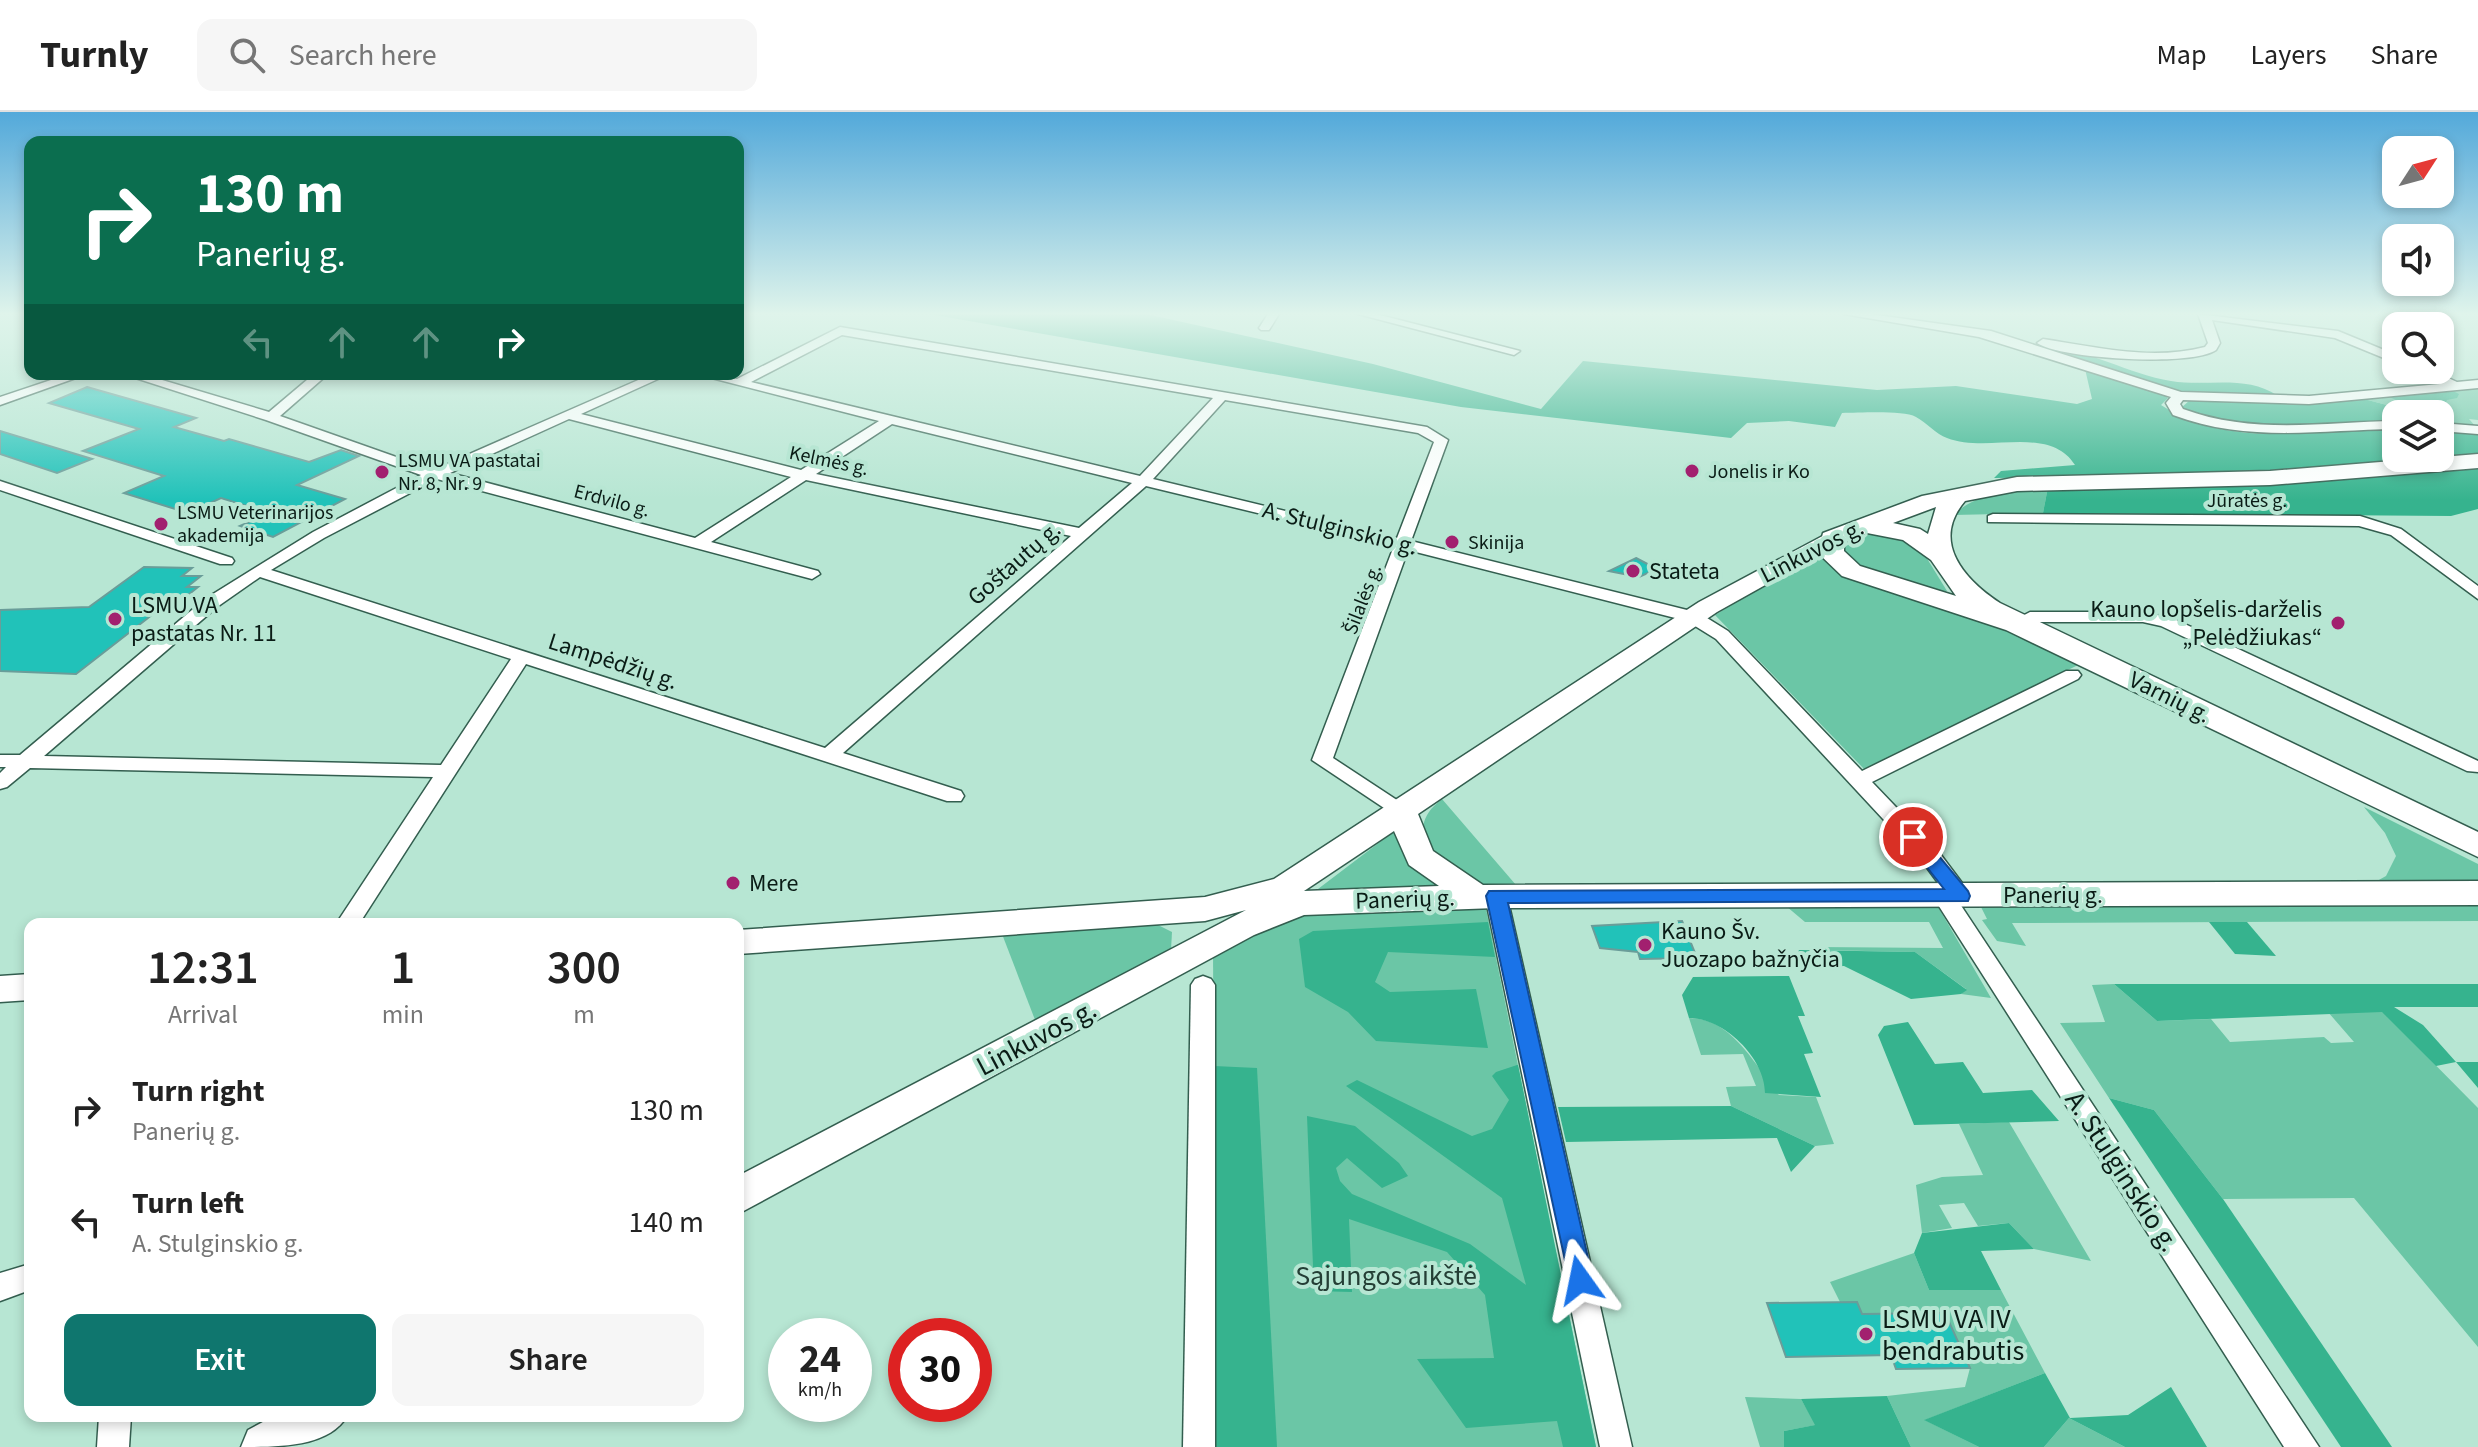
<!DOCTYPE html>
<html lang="en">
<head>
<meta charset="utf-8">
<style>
	body { margin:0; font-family:"Source Sans 3",sans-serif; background:#f6f6f6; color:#222; height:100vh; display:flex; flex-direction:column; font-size:30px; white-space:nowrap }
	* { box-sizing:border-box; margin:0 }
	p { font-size:26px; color:#767676 }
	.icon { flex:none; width:44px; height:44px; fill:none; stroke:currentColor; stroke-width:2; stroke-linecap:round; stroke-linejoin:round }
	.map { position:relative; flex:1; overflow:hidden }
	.panel { position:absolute; left:24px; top:806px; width:720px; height:504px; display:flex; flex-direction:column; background:#fff; border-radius:16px; box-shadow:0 4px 12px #0003 }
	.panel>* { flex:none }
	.guide { position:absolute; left:24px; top:24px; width:720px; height:244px; border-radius:16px; box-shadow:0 4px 12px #0003; background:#0b6e4f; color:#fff; overflow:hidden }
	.needle { width:52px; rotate:54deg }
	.buttons { position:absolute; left:2382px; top:24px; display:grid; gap:16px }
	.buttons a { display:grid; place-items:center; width:72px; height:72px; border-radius:16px; background:#fff; box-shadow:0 4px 12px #0003; font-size:40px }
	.speed { position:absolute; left:768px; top:1206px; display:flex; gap:16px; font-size:40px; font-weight:700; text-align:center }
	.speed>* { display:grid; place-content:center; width:104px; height:104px; border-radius:50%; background:#fff; box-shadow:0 4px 12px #0003; line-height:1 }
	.speed small { font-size:20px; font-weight:400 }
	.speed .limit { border:12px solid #d22; background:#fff; color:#111 }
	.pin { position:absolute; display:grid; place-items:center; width:68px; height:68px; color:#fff; margin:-34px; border:4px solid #fff; border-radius:50%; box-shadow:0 2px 8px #0007 }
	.me { position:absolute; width:88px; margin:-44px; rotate:348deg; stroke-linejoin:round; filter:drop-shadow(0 0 6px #0008) }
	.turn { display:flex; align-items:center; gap:28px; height:168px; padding:0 40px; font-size:36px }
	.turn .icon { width:104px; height:104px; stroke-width:2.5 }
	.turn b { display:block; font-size:56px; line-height:68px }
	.lanes { display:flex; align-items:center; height:76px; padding:0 40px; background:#0003; justify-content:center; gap:40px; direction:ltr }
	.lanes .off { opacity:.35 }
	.eta { display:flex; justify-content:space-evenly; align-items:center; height:136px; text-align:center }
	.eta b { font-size:48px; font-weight:600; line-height:56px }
	.cta { display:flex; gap:16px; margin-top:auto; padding:16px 40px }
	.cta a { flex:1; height:92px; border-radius:16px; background:#0f766e; color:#fff; font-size:32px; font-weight:600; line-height:92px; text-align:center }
	.cta a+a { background:#f6f6f6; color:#222 }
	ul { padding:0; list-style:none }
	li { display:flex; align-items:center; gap:24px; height:112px; padding:0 40px }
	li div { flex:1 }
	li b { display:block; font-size:30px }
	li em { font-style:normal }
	header { display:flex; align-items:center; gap:48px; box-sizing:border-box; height:112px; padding:0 40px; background:#fff; border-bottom:2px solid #e0e0e0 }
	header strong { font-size:38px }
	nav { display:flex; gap:44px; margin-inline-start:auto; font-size:28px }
	.search { width:560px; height:72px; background:#f6f6f6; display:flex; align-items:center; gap:20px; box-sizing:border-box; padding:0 28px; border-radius:16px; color:#767676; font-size:30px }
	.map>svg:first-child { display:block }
	.green { fill:#6bc6a6 }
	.forest { fill:#36b38e }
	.building { fill:#21c2b9; stroke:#6a9d99; stroke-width:2 }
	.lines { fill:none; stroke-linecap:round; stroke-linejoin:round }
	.street-casing { stroke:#335e4f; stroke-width:3 }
	.secondary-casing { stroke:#335e4f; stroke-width:3 }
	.primary-casing { stroke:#335e4f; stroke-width:3 }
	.street { fill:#fff; fill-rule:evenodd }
	.secondary { fill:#fff; fill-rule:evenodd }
	.primary { fill:#fff; fill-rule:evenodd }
	.route { fill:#1a73e8; stroke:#114b97; stroke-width:2 }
	.poi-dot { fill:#a2206f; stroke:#b7e6d3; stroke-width:3 }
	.labels { text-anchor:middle; stroke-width:8; stroke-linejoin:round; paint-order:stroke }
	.far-poi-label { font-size:20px; fill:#0a1c16; stroke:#b7e6d3; text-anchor:start }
	.far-street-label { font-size:20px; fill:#0a1c16; stroke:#b7e6d3 }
	.street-label { font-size:24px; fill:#0a1c16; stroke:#b7e6d3 }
	.poi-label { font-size:24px; fill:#0a1c16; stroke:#b7e6d3; text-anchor:start }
	.near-street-label { font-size:28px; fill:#0a1c16; stroke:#b7e6d3 }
	.near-park-label { font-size:28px; fill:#243e35; stroke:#b7e6d3 }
	.near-poi-label { font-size:28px; fill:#0a1c16; stroke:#b7e6d3; text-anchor:start }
</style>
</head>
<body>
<header>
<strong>Turnly</strong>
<div class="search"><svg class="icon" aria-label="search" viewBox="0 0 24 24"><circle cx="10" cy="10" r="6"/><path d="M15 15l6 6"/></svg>Search here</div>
<nav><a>Map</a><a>Layers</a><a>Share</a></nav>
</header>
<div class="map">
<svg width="2478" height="1335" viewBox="0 0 2478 1335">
	<rect width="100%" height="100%" fill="#b7e6d3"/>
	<g class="green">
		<polygon points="2478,275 2478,308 2469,307 2476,315 2440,312 2440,302 2421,302 2364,287 2388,284 2441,299 2451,278"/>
		<path d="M2048,375l-5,26 -90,2c26,-24 61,-25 95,-28z"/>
		<polygon points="1870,422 1894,422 1923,440 1947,479 1939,481 1851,452 1842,436"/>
		<polygon points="1818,440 1838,459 2000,513 2078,553 1865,658 1715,503"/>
		<path d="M1442,687l74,86c-11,0 -28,4 -38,0 -36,-16 -81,-52 -36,-86z"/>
		<polygon points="2364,695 2478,752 2478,769 2377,769 2386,764 2396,744 2385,721"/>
		<polygon points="1393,720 1408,748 1447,777 1318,777"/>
		<polygon points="1485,792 1596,1335 1216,1335 1213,839 1294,803"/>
		<polygon points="1937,793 1991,886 1961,882 1966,877 1915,840 1816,838 1816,835 1943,836 1929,810 1805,810 1786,794"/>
		<polygon points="1980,793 2478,793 2478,809 2012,811 2026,834 1997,829 1982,808 1987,807"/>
		<polygon points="1154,811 1172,820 1171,838 1037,913 1002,822"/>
		<polygon points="2114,872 2157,909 2211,907 2230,930 2324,925 2331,931 2354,930 2328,900 2383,900 2478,996 2478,1235 2354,1086 2223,1087 2154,998 2109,986 2060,911 2105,910 2092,873"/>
		<path d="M1689,906c43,0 66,47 90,77l37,2 18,47 -19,2 -84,-40 -5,-19 30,-1 -13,-32 -42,1z"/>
		<polygon points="2009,1010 2091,1149 2034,1137 2009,1111 1978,1114 1964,1091 1939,1093 1952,1116 1922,1121 1916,1073 1942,1065 1983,1063 1959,1012"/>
		<polygon points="1914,1141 1929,1178 2001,1178 2045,1261 1925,1308 1979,1335 1911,1335 1887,1284 1965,1275 1970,1256 1945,1201 1862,1202 1857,1190 1840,1190 1830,1170"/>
		<polygon points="1745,1285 1801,1287 1816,1313 1784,1319 1784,1335 1760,1335"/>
		<polygon points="2069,1306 2125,1335 2044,1335"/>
	</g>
	<g class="forest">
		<path d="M929,202h217l227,50 168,45 42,-48 294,29 79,-4 121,18 15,-5 -7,-30 74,23 9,6 -7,7c75,47 152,22 235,24v29h44v-28l38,2v25l-208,17 -276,4 7,-7 74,-6c-26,-41 -87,-11 -128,-27 -11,-4 -20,-15 -31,-21 -13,-7 -56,-4 -74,-4l-7,14 -46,-6 -42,2 -16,15 -270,-31z"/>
		<path d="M2039,236c46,-2 88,26 132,33 37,6 75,-7 107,15l-94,-3z"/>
		<polygon points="2451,278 2459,282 2457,286 2447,288 2442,299 2403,292 2388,284"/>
		<polygon points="2364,287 2421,302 2396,302 2396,311 2241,316 2213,311 2181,296 2190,288 2328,291"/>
		<polygon points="2478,353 2478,397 2451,404 2043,401 2048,375"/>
		<polygon points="1488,810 1495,845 1388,840 1375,870 1390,880 1476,877 1488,936 1376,929 1348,900 1305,875 1299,827 1313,819"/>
		<polygon points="2209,810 2247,810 2276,844 2235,842"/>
		<polygon points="1799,838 1915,840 1967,878 1961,882 1911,887 1844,854 1806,856 1795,846"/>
		<path d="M1789,864l16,40h-7l15,37 -9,1 17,43 -56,-4c0,-35 -41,-75 -76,-75l-7,-23 11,-18z"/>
		<polygon points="2114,872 2478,872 2478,895 2394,895 2423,913 2456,950 2478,950 2478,976 2456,950 2436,954 2382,900 2157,909"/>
		<polygon points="1908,910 1935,952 1963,950 1983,981 2032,978 2059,1009 1914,1013 1878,923 1884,914"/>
		<polygon points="1517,953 1518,953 1596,1335 1563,1335 1557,1309 1466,1316 1417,1247 1494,1246 1485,1183 1447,1140 1349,1107 1352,1180 1314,1179 1307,1004 1355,1014 1399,1051 1408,1064 1382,1076 1347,1046 1336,1056 1340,1069 1352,1082 1470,1132 1526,1173 1502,1086 1346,974 1357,968 1472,1024 1492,1017 1509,988 1492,964 1496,960"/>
		<polygon points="1214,954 1257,956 1277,1335 1216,1335"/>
		<polygon points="2109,986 2154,998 2223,1087 2392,1335 2341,1335"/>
		<polygon points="1731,994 1815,1034 1791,1060 1777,1026 1566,1030 1558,995"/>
		<polygon points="2009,1111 2034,1137 1981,1139 2001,1178 1929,1178 1914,1141 1922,1121"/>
		<polygon points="2045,1261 2070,1306 2128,1303 2171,1275 2207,1335 2125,1335 2069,1306 2044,1335 1979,1335 1924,1308"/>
		<polygon points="1887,1284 1911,1335 1784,1335 1784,1319 1815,1313 1801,1287"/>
	</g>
	<g class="building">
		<polygon points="87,275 196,306 174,315 224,329 229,327 309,350 341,338 359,344 297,373 345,387 273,425 240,414 270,401 221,386 188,401 124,381 164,364 83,339 139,317 49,291"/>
		<polygon points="0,319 92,347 57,361 0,342"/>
		<polygon points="1636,446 1657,457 1639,465 1609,459"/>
		<polygon points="144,455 192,456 182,464 201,464 187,475 198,475 168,499 157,499 76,562 0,559 0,498 89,495"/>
		<polygon points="1682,809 1697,846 1640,847 1638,840 1600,836 1592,814"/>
		<polygon points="1857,1190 1862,1202 1945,1201 1970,1256 1896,1257 1891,1243 1786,1245 1767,1191"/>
	</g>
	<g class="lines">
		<defs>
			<g id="street">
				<polygon points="1268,202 1279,202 1269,218 1261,218 1259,216"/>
				<polygon points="1358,202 1376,202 1520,239 1514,243"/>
				<path d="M1844,202h26l121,17 190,61 128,4 131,-12 -25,-14h16l26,12 21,-2v8l-169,16 -126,-4 -3,4 3,5c70,26 141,13 213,12v8c-77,1 -149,14 -223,-14l-7,-12 5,-6 -192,-60z"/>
				<path d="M2198,202l140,17 58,24v8l-61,-25 -123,-18 8,23 -4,7c-25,17 -155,9 -179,-7l6,-4c54,8 108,22 162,8l3,-4z"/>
				<path d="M840,215l587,100 21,13 -37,101 288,72 29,18 134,140 204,-100h12l3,4 -3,4 -206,103 66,69 30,40 3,5 -3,5 -8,3 359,543h-35l-349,-547 -3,-5 10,-7 -20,-27 -206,-222 -29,-18 -279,-71 -75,208 76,50 3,5 -10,7 -90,-60 82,-214 -248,-60 -303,267 118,38 3,5 -3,5h-14l-421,-137 -167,260h-23l97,-147 -403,-9 -23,19 -7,2v-16l6,-6h-6v-12h20l185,-156 108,-67 108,-57 -155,-55 -143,-46h19l127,38 45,-38h14l-48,42 153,54 219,-96h17l-88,40 220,56 78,-49 -183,-47 41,5zM842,223l371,63 -73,78 -389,-94zM1225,288l193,33 16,9 -37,96 -244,-59zM569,307l222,58 -96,61 -245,-65zM892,312l240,59 -53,45 -263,-54zM437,367l375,100 8,-5 -2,-3 -107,-29 95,-62 265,56 -246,212 -554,-178 53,-32zM260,465l251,82 -70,106 -397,-9 173,-149z"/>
				<polygon points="69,262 87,262 0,293 0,285"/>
				<polygon points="2440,311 2478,314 2478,322 2440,319"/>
				<polygon points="0,369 232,446 234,449 232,452 220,452 0,378"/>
				<polygon points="1993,402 2360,404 2401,417 2478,474 2478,487 2391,423 2359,414 1988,410 1988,404"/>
				<polygon points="2030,500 2143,500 2172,506 2478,649 2478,660 2467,659 2161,514 2143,510 2033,510 2016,517 2007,512"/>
				<polygon points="1496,776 1504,779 1507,784 1632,1335 1600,1335 1485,784 1488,779"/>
				<polygon points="1203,864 1211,867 1215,873 1215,1335 1183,1335 1191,873 1195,867"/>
				<polygon points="30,1152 30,1178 0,1189 0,1161"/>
				<polygon points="99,1304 131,1304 129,1335 97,1335"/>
			</g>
			<g id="secondary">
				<path d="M1832,419l12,7 -4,5 -123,69 -299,202 15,37 50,34 995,-4v24l-982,3 -192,7 -50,20 -516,279v-38l508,-266 -41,11 -467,33v-24l467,-33 69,-18 425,-277zM1394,719l15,34 30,21 -135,5z"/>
				<polygon points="30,862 30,888 0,890 0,864"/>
				<path d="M274,1304h73c-18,31 -67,31 -106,31l7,-17z"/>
			</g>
			<path id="primary" d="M2478,342v14l-208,17 -253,6 -52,10c-35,41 0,79 35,102l478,229v25l-472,-227 -164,-54 -24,-23 5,-20 99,-37 95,-19 253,-6zM1936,395l-8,27 -8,-5 -27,-6zM1867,421l36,7 28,20 25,36 -96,-30 -16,-15v-9z"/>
		</defs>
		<use href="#street" class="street-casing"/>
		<use href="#secondary" class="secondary-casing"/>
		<use href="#primary" class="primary-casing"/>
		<use href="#street" class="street"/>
		<use href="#secondary" class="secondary"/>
		<use href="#primary" class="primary"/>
	</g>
	<linearGradient id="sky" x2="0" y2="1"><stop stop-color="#53a9da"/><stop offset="0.52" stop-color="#dff4eb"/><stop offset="1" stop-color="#dff4eb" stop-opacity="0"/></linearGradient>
	<rect width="2478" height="388" fill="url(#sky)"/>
	<polygon class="route" points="1913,718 1919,720 1968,779 1970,784 1968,789 1508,791 1593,1168 1590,1176 1580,1180 1571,1176 1486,784 1489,779 1944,777 1903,725"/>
	<g class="poi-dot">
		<circle cx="1692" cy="359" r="8"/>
		<circle cx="382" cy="360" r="8"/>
		<circle cx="161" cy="412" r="8"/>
		<circle cx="1452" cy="430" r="8"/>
		<circle cx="1633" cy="459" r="8"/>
		<circle cx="115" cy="507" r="8"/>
		<circle cx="2338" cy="511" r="8"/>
		<circle cx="733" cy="771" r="8"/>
		<circle cx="1645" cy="833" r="8"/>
		<circle cx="1866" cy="1222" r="8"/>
	</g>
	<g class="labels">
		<g class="far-poi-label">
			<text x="398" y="355">LSMU VA pastatai<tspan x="398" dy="23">Nr. 8, Nr. 9</tspan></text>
			<text x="1708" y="366">Jonelis ir Ko</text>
			<text x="177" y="407">LSMU Veterinarijos<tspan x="177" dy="23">akademija</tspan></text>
			<text x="1468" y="437">Skinija</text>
		</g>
		<g class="far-street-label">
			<text transform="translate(829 348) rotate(12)" y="7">Kelmės g.</text>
			<text transform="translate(612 388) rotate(15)" y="7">Erdvilo g.</text>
			<text x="2247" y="395">Jūratės g.</text>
			<text transform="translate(1362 487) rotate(-69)" y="7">Šilalės g.</text>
		</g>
		<g class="street-label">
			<text transform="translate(1340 416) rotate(14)" y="8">A. Stulginskio g.</text>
			<text transform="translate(1812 439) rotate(-27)" y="8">Linkuvos g.</text>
			<text transform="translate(1014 451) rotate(-41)" y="8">Goštautų g.</text>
			<text transform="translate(613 549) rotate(18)" y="8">Lampėdžių g.</text>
			<text transform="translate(2170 585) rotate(26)" y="8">Varnių g.</text>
			<text x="2053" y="791">Panerių g.</text>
			<text transform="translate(1405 787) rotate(-2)" y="8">Panerių g.</text>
		</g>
		<g class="poi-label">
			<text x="1649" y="467">Stateta</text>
			<text x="131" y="501">LSMU VA<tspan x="131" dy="28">pastatas Nr. 11</tspan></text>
			<text x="2322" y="505" text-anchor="end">Kauno lopšelis-darželis<tspan x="2322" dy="28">„Pelėdžiukas“</tspan></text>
			<text x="749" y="779">Mere</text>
			<text x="1661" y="827">Kauno Šv.<tspan x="1661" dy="28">Juozapo bažnyčia</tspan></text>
		</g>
		<g class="near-street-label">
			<text transform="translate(1036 925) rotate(-28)" y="10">Linkuvos g.</text>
			<text transform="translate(2123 1059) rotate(57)" y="10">A. Stulginskio g.</text>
		</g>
		<g class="near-park-label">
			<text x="1386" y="1173">Sąjungos aikštė</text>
		</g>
		<g class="near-poi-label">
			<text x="1882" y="1216">LSMU VA IV<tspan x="1882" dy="32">bendrabutis</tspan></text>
		</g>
	</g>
</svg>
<div class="buttons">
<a><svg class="needle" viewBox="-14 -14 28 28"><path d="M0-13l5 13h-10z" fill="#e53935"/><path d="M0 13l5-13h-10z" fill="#767676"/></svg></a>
<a><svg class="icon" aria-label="sound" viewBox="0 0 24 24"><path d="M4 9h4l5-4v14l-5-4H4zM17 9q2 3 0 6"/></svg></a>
<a><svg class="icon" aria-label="search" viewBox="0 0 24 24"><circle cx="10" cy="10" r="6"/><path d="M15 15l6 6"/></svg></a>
<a><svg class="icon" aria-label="layers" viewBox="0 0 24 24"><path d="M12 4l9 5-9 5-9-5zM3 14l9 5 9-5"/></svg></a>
</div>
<div class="speed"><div>24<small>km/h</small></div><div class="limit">30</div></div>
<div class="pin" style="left:1913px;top:725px;background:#d93025"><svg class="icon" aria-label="arrive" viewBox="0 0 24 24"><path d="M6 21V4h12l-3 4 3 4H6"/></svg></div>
<svg class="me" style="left:1580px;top:1168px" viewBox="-20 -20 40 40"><path d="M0-17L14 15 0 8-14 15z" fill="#1a73e8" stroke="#fff" stroke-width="4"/></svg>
<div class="guide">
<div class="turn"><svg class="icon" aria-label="right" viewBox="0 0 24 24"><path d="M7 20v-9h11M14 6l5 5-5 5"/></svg><div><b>130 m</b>Panerių g.</div></div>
<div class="lanes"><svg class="icon off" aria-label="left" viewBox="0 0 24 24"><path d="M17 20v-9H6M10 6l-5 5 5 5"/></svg><svg class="icon off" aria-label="ahead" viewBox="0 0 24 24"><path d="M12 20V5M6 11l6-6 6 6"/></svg><svg class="icon off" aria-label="ahead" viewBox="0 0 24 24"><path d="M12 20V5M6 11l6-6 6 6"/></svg><svg class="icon" aria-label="right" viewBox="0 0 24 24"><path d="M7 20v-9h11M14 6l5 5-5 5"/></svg></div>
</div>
<section class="panel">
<div class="eta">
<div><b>12:31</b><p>Arrival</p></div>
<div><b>1</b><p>min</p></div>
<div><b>300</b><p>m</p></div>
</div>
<ul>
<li><svg class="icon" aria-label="right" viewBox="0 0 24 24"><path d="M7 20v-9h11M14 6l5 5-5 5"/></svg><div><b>Turn right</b><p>Panerių g.</p></div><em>130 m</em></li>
<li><svg class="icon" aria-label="left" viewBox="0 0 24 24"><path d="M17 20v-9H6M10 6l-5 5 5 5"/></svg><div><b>Turn left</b><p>A. Stulginskio g.</p></div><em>140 m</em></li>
</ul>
<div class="cta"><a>Exit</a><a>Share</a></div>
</section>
</div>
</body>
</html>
